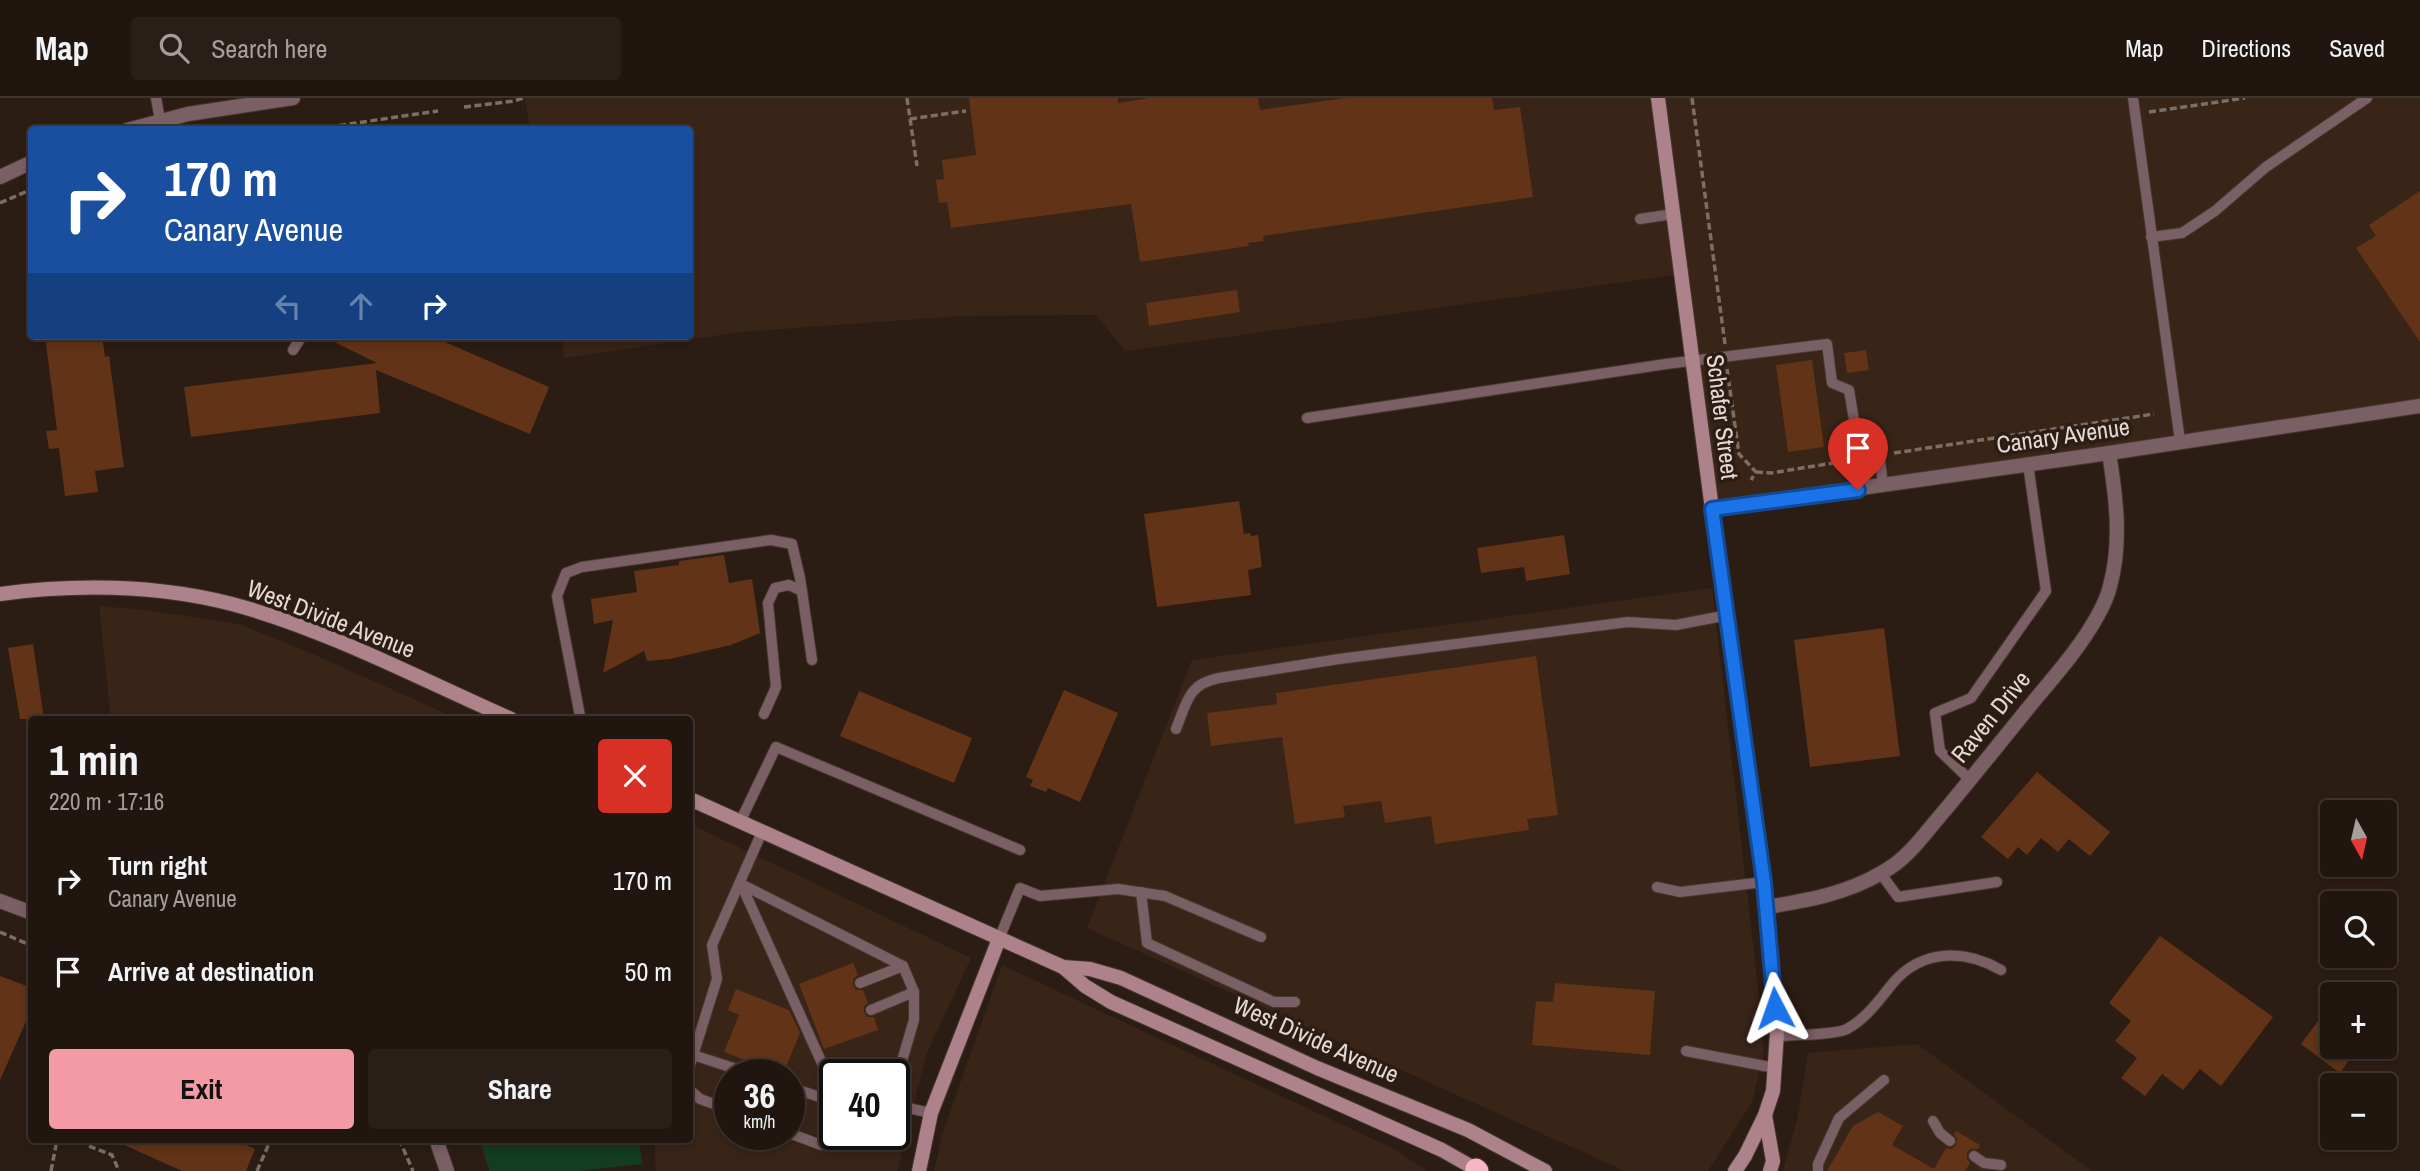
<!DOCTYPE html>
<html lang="en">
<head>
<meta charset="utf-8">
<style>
	body { margin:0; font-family:"Archivo Narrow",sans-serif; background:#291f18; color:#f1f3f6; height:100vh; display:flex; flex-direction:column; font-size:26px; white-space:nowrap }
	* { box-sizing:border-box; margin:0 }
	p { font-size:23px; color:#a29f9e }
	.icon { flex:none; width:38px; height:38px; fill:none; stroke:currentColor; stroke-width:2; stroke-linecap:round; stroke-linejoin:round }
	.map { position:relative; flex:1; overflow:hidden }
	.panel { position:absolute; left:28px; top:618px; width:665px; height:427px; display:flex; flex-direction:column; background:#21160f; border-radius:7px; box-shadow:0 4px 10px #0003,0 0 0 2px #3e352f }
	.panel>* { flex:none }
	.banner { position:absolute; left:28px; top:28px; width:665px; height:214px; border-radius:7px; box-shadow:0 4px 10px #0003,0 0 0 2px #3e352f; background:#1a4fa0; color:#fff; overflow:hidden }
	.needle { width:46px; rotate:172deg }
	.controls { position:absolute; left:2320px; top:702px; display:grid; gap:14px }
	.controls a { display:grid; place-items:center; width:77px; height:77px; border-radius:7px; background:#21160f; box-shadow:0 4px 10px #0003,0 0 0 2px #3e352f; font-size:35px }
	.speed { position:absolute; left:714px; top:961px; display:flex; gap:14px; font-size:35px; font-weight:700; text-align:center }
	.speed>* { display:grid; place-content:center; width:91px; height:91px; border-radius:50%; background:#21160f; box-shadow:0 4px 10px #0003,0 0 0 2px #3e352f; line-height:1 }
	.speed small { font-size:18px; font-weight:400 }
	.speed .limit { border:4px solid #111; border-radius:10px; background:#fff; color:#111 }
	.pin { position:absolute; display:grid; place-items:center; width:60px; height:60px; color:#fff; margin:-72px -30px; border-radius:50% 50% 50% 0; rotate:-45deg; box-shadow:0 0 7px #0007 }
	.pin .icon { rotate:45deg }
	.me { position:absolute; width:77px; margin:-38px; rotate:356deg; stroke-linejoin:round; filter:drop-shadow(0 0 5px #0008) }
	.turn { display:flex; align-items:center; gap:24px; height:147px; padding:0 21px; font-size:32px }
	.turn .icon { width:91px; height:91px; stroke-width:2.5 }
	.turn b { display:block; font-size:49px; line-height:60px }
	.lanes { display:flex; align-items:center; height:66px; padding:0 21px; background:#0003; justify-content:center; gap:35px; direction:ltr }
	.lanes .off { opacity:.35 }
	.round { display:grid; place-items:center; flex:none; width:74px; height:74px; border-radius:7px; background:#291f18 }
	.overview { display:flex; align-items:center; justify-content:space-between; height:119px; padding:0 21px }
	h1 { font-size:42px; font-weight:700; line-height:52px }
	.primary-button { display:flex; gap:14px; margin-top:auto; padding:14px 21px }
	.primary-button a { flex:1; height:80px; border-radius:7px; background:#f49aa4; color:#111; font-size:28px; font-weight:700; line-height:80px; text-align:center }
	.primary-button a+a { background:#291f18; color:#f1f3f6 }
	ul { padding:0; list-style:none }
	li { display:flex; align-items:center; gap:21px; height:91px; padding:0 21px }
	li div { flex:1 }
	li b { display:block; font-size:26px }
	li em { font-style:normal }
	header { display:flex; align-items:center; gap:42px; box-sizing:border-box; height:98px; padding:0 35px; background:#21160f; border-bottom:2px solid #3e352f }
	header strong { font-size:33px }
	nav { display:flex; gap:38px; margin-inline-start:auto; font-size:24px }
	.search { width:490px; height:63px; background:#291f18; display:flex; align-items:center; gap:18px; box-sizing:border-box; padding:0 24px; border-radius:7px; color:#a29f9e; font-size:26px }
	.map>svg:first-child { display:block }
	.built { fill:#392418; fill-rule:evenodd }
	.green { fill:#133c20 }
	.building { fill:#623316 }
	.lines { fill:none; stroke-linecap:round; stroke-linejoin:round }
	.lane-casing { stroke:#46372f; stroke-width:12 }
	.street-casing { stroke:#46372f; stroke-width:16 }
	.secondary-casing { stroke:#46372f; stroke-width:16 }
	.highway-casing { stroke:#46372f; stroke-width:23 }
	.path { stroke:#7c6e67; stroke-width:3.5; stroke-dasharray:7 3.5; stroke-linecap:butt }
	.lane { stroke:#7a5f65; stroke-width:10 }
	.street { stroke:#7a5f65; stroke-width:14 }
	.secondary { stroke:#ad828b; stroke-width:14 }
	.highway { stroke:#f9b6c4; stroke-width:21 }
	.route-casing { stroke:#114b97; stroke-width:18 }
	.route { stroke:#1a73e8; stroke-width:12 }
	.labels { text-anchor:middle; stroke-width:7; stroke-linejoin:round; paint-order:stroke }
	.street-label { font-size:24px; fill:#e4d9d3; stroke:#2c1d14 }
</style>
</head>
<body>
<header>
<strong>Map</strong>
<div class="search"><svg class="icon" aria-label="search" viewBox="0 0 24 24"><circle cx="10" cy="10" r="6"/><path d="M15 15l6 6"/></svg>Search here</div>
<nav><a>Map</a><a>Directions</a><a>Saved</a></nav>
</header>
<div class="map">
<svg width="2420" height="1073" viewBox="0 0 2420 1073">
	<rect width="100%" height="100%" fill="#2c1d14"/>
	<g class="built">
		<polygon points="525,0 2420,0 2420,308 1712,411 1681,176 1125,253 1096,217 960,218 741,234 564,260 561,238 690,238 690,32 530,31"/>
		<polygon points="1712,490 1763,932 1763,958 1752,1004 1708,1073 1625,1073 1087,830 1192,562"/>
		<polygon points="99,508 146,512 239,526 315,557 458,621 111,621"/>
		<path d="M690,726l281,134 -45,97 -29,116h-241l-2,-32h36zM730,976h59v60h-59zM835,976h59v60h-59z"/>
		<polygon points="1002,867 1394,1051 1427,1073 934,1073 943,1034"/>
		<polygon points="1917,946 2092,1073 1783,1073 1798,1018 1808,955"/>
	</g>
	<polygon class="green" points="480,1041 639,1041 642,1066 579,1073 489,1073"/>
	<g class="building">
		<polygon points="969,0 1118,0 1118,5 1149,0 1258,0 1260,12 1346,0 1492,0 1494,12 1520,9 1533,99 1263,138 1264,143 1248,145 1249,148 1140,164 1131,106 951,130 947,104 939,105 936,82 944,81 942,62 976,57"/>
		<polygon points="2420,93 2420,244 2356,150 2376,138 2369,127"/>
		<polygon points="1237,192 1240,214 1149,228 1146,205"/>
		<polygon points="45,238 102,238 105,259 109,258 124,369 95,373 98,394 65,398 59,350 49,351 46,333 57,332"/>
		<polygon points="322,238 431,238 549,289 530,336 376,272 380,315 191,339 184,289 377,265"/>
		<polygon points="1866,252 1869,272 1847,275 1844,255"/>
		<polygon points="1812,262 1824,349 1788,354 1776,267"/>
		<polygon points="1239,403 1244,436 1250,435 1251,438 1258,437 1262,469 1248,472 1251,497 1157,509 1144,416"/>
		<polygon points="1564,437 1570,476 1526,483 1524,469 1481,475 1477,450"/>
		<polygon points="724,457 729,485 752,481 760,535 731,547 670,561 647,563 644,553 603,575 613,522 594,526 591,501 637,494 634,473 679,467 679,463"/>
		<polygon points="1884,530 1900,658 1810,669 1794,542"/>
		<polygon points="33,546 44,621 20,621 8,550"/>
		<polygon points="1536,558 1558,717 1527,721 1529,732 1435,746 1431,718 1385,725 1381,703 1343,708 1345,719 1295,726 1282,639 1211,648 1207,615 1277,606 1276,595"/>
		<polygon points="1064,592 1118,615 1080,704 1048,690 1046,694 1030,688 1033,682 1026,679"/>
		<polygon points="859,593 972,640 954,685 840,638"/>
		<polygon points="2037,674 2110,734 2090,758 2069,741 2058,754 2041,740 2027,757 2018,749 2008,761 1981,739"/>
		<polygon points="2160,838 2273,919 2221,988 2200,971 2183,992 2162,976 2145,998 2121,980 2137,960 2115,943 2131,923 2109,905"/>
		<polygon points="853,865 858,877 853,881 853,887 856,892 863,892 868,905 864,908 864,914 867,919 874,919 878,932 824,951 799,886"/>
		<polygon points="0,878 32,890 32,910 0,982"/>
		<polygon points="1555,885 1655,893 1650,957 1532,947 1536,903 1553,904"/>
		<polygon points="736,891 789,912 800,935 783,976 724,954 739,917 728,912"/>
		<polygon points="2333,903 2333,948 2359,948 2340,975 2301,946"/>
		<polygon points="1878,1014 1903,1028 1892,1047 1934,1071 1946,1050 1952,1051 1956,1047 1957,1041 1954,1036 1956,1033 1980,1047 1978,1051 1971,1051 1967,1054 1967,1061 1970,1065 1965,1073 1827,1073 1853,1028"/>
		<polygon points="111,1041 233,1041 255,1051 246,1073 182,1073"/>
	</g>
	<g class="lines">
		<defs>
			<g id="lane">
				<polyline points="156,0 160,22"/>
				<polyline points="2133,0 2180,343"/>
				<polyline points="1640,121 1673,116"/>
				<polyline points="2151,139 2182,135 2215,113 2266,69 2367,0"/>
				<polyline points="293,252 302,238"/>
				<polyline points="1307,320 1666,266 1827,246 1832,285 1849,292 1855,328 1877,335 1883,388"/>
				<polyline points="764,616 776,589 768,505 775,490 789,487 802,493"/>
				<polyline points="578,621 580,618 557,498 566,475 582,469 771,442 792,446 800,480 812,562"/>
				<path d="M1176,631c11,-27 12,-45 43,-51l120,-19 289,-37 48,3 52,-10"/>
				<polyline points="1970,682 1940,653 1935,615 1971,600 2046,493 2028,366"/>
				<polyline points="740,724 776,649 1020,752"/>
				<polyline points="1881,776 1898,799 1997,784"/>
				<polyline points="741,786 903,868 914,894 914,922 894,990"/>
				<polyline points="741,786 835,994"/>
				<polyline points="1657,789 1680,794 1764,784"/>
				<polyline points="1141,794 1147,845 1274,904 1295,904"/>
				<polyline points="999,841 1020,790 1040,798 1118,791 1165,798 1261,839"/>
				<polyline points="860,885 903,868"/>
				<polyline points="871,912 914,894"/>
				<path d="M1777,938c16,-1 58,-1 70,-7 20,-11 32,-29 46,-46 29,-34 71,-34 108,-13"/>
				<polyline points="1686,953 1775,970"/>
				<polyline points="693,957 752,976"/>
				<polyline points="690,967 717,881 712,847 762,734"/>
				<polyline points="789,989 835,1004"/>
				<polyline points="690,992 700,1001 728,1011"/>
				<polyline points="894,1007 931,1015"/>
				<polyline points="1933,1023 1940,1035 1950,1043"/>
				<polyline points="789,1035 821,1047 838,1036"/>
				<polyline points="1974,1058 1984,1065 2001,1067"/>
				<polyline points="1818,1073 1818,1066 1839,1020 1884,982"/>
			</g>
			<g id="street">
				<polyline points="127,32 188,16 293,0"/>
				<polyline points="0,79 32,64"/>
				<polyline points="1712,411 2109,355 2420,308"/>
				<polyline points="0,803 32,815"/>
				<path d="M1767,809c42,-7 79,-13 116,-35 24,-13 40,-36 57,-56 27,-32 54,-66 81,-99 26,-33 57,-65 77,-102 5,-9 10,-20 12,-29 12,-43 6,-90 -1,-133"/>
				<polyline points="436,1041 447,1073"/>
			</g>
			<g id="secondary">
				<polyline points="1658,0 1712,411 1764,784 1777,935 1773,993 1765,1017 1745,1058 1735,1073"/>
				<path d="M0,496c76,-10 157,-9 232,10 94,25 190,76 279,115"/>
				<polyline points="690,701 1063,869 1085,888 1111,904 1442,1052 1479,1073"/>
				<polyline points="1063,869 1090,871 1121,880 1317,970 1468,1032 1545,1073"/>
				<polyline points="1765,1017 1773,1063 1770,1073"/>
				<polyline points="919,1073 931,1015 999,841"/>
			</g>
			<polyline id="highway" points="1476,1071 1478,1073"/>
		</defs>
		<use href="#lane" class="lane-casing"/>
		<use href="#street" class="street-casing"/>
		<use href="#secondary" class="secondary-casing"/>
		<use href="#highway" class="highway-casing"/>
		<g class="path">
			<polyline points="907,0 917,68"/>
			<polyline points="1692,0 1725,246"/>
			<polyline points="464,9 514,3 523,0"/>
			<polyline points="2149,14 2245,0"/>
			<polyline points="910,21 966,13"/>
			<polyline points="308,32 438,13"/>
			<polyline points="0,105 32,91"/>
			<polyline points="1727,271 1739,356 1756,374 1751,382"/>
			<polyline points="1894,355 2154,316"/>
			<polyline points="1756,374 1771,375 1864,360"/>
			<polyline points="0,834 32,848"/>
			<polyline points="272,1041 280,1045"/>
			<polyline points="399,1041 413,1073"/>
			<polyline points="89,1048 112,1057 119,1073"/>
			<polyline points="51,1073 57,1042"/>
			<polyline points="257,1073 271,1041"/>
		</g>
		<use href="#lane" class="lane"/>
		<use href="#street" class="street"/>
		<use href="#secondary" class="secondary"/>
		<use href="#highway" class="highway"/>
	</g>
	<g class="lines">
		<defs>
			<polyline id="route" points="1775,910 1764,784 1712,411 1858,392"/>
		</defs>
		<use href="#route" class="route-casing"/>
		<use href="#route" class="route"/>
	</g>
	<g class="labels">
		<g class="street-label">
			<text transform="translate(1722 319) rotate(83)" y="8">Schafer Street</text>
			<text transform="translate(2063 338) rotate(-8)" y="8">Canary Avenue</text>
			<text transform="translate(331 521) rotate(21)" y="8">West Divide Avenue</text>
			<text transform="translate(1991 619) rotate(-51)" y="8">Raven Drive</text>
			<text transform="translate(1316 942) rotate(24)" y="8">West Divide Avenue</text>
		</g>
	</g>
</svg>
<div class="controls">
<a><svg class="needle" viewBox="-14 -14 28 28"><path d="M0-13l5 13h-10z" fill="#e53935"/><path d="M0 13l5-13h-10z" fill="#a29f9e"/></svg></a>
<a><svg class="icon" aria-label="search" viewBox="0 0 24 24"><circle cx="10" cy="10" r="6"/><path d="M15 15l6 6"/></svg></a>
<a>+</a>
<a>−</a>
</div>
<div class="speed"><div>36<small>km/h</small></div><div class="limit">40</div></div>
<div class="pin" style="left:1858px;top:392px;background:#d93025"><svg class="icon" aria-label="arrive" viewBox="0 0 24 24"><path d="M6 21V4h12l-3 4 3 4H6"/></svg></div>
<svg class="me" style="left:1775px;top:910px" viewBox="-20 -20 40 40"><path d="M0-17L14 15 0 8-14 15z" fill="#1a73e8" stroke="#fff" stroke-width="4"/></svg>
<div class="banner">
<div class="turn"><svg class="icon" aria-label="right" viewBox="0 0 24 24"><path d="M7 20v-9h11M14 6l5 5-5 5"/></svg><div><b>170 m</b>Canary Avenue</div></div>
<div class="lanes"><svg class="icon off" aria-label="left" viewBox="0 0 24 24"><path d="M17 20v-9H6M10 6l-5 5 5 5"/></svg><svg class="icon off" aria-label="ahead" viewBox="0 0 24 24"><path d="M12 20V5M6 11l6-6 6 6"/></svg><svg class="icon" aria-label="right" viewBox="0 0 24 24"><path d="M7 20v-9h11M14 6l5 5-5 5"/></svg></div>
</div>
<section class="panel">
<div class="overview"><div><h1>1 min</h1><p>220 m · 17:16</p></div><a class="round" style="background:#d93025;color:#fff"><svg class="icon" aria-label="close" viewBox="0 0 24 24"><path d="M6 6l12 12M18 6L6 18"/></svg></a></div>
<ul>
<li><svg class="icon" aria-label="right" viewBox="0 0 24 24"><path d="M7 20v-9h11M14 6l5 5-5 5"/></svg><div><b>Turn right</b><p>Canary Avenue</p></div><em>170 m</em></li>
<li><svg class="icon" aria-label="arrive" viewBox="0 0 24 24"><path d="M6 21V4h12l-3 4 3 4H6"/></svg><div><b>Arrive at destination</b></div><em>50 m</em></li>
</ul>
<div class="primary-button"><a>Exit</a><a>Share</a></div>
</section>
</div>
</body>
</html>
